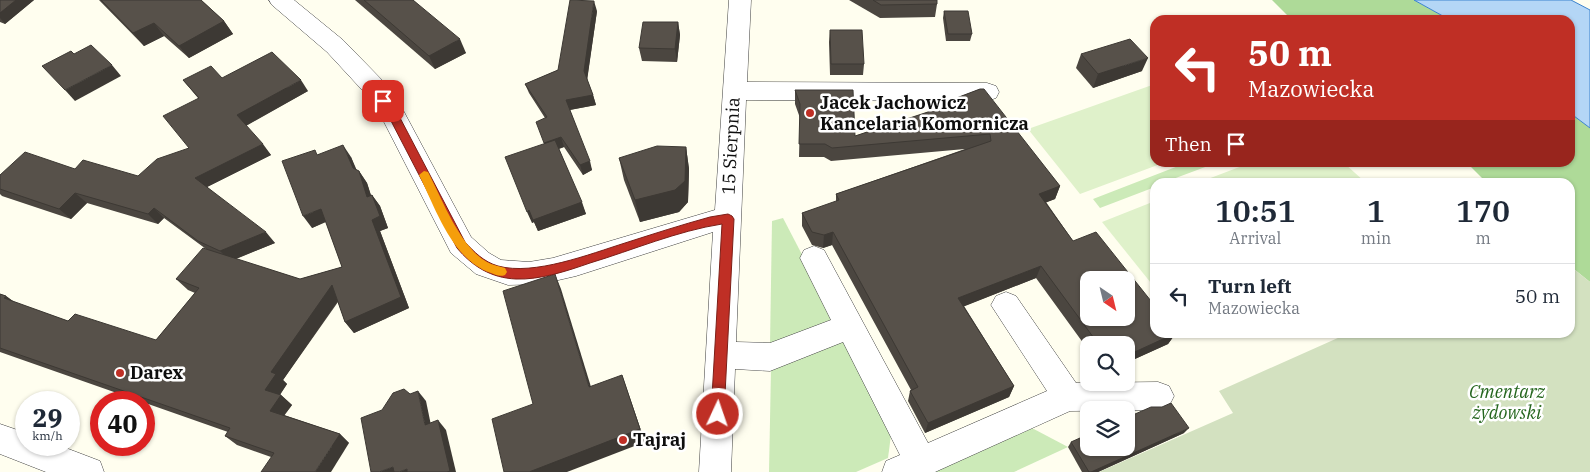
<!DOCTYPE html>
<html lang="en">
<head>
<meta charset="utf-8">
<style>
	body { margin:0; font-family:"IBM Plex Serif",serif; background:#f2f2f3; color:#1f2937; height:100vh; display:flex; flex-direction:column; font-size:19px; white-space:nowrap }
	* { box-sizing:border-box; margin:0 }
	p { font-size:16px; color:#747a83 }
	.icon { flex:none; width:28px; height:28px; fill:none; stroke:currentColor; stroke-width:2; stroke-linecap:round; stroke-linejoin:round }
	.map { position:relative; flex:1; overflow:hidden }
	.panel { position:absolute; left:1150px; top:178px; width:425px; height:160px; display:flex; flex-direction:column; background:#fff; border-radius:15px; box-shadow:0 1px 4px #0004 }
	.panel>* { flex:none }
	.top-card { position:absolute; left:1150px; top:15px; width:425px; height:152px; border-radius:15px; box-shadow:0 1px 4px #0004; background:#bf2f25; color:#fff; overflow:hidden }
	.needle { width:32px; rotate:145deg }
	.buttons { position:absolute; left:1080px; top:271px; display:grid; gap:10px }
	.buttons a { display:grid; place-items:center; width:55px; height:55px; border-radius:10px; background:#fff; box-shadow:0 1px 4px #0004; font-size:25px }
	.speed { position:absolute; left:15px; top:391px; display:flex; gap:10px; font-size:25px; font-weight:700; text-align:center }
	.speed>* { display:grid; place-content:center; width:65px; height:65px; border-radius:50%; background:#fff; box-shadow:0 1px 4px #0004; line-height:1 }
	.speed small { font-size:12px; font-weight:400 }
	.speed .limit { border:8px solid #d22; background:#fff; color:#111 }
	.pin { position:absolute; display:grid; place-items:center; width:42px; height:42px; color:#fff; margin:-21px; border-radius:10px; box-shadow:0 2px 8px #0006 }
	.me { position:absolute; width:55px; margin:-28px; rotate:3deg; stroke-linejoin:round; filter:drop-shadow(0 0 4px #0008) }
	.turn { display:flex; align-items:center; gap:18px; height:105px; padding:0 15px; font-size:22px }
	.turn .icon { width:65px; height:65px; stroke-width:2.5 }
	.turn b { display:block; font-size:35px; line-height:42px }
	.then { display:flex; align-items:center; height:48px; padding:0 15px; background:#0003; gap:10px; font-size:19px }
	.eta { display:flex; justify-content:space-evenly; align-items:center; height:85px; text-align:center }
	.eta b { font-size:30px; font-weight:600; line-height:35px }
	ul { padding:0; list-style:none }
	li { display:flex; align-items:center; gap:15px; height:65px; padding:0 15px; border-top:1px solid #e0e1e3 }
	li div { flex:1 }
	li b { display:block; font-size:19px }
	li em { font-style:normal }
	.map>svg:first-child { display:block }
	.green { fill:#cceab8 }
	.forest { fill:#aeda98 }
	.cemetery { fill:#d3e1c0 }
	.pitch { fill:#dff1ca }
	.water { fill:#b4d6f6; stroke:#3a82ce }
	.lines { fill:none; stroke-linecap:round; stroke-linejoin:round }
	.minor-casing { stroke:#414141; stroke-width:1 }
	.minor { fill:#fff; fill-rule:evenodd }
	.wall { fill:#4b4640 }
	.shaded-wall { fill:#3d3934 }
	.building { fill:#57514a; stroke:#3d3934; fill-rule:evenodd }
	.route { fill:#bf2f25; stroke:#7c1f18 }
	.slow { fill:#f59e0b }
	.poi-dot { fill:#bf2f25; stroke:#fff; stroke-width:2 }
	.labels { text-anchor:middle; stroke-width:5; stroke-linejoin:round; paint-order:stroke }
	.poi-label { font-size:18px; font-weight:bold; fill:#0e0e0e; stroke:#fff; text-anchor:start }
	.street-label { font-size:18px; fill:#0e0e0e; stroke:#fff }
	.park-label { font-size:18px; font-style:italic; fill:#25661e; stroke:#fff }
</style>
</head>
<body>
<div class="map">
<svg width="1590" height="472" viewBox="0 0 1590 472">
	<rect width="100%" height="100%" fill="#fffeef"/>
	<g class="green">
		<polygon points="1186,163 1216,163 1165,182 1155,182 1155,187 1100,208 1093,199"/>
		<polygon points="783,218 835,318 770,345 772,221"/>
		<polygon points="844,340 891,435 888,458 856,472 769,472 771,369"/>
		<polygon points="1030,427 1068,447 1014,472 924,472"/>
	</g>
	<g class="forest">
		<polygon points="1272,0 1414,0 1450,20 1305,20 1302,17 1292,20"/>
		<polygon points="1570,113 1590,128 1590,282 1570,266 1570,182 1486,182 1467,163 1570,162"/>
	</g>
	<polygon class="cemetery" points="1570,266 1590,282 1590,472 1099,472 1233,413 1219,391 1349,333 1570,332"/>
	<g class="pitch">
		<polygon points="1155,84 1155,162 1163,163 1080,194 1028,129"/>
		<polygon points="1250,163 1344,163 1365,182 1200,182"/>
		<polygon points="1155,201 1155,288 1102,222"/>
	</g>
	<polygon class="water" points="1414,0 1571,0 1590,10 1590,128 1570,113 1570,20 1450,20"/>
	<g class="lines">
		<defs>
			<g id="minor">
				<polygon points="269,0 294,0 343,40 381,79 403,110 471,237 489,253 501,260 529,262 553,258 715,210 729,0 751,0 747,82 987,83 996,86 999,92 996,98 987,101 746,100 736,342 770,343 831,320 800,258 804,250 814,246 824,250 928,443 1047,391 991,305 996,296 1006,292 1016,296 1076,383 1158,382 1169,386 1174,396 1169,406 1158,410 1070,411 935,472 882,472 886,461 900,455 843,342 770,371 735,369 731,472 699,472 713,232 576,276 541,284 508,285 476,274 451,253 384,122 363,91 327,52 272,5"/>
				<polygon points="0,424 26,433 26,445 58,445 100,461 104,472 46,472 0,454"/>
			</g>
		</defs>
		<use href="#minor" class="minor-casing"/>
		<use href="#minor" class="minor"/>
	</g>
	<g class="wall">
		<polygon points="0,0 34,0 5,24 0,22"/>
		<polygon points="99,0 201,0 224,21 233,34 189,58 164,36 144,46"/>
		<polygon points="355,0 413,0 466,53 435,69"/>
		<polygon points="849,0 937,0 937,4 935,17 880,18"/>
		<polygon points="597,11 587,79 593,95 596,105 570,110 592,170 583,175 564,147 559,149 586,214 538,231 534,222 532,223 544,144 545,118 529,93 525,84 558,70"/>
		<polygon points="944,11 972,34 970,41 946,41 943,18"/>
		<polygon points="678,22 680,35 677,62 642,61 639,48"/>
		<polygon points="830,30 864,64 863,75 830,75 829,42"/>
		<polygon points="1081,54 1142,71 1093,88 1076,68"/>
		<polygon points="222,78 308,91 246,126 271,155 207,187 275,243 236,259 300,279 342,267 326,222 312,228 318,154 351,157 356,170 359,171 367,183 371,195 372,195 380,206 388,228 380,231 409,308 354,333 345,322 338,302 283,380 287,384 280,395 281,395 292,405 284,415 340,434 349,443 271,457 237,445 225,436 228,432 0,352 0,294 6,296 14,302 68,321 156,340 195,293 188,290 176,279 206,249 164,218 158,224 87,203 71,219 2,196 0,194 0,175 75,169 138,176 189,148 198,98 183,80"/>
		<polygon points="980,89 1060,186 1055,199 1046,202 1073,241 1176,333 1168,344 1126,363 1126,345 1089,345 1089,351 1036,278 964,306 1014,386 1009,397 925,433 908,401 910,391 911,390 832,245 823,248 812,245 802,226 802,213 836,202 836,194 965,149 831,161 824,157 799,157 800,118 795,104 795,90 855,136 938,109 938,105"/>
		<polygon points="686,147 689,169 688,202 679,212 640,222 624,180 619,158"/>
		<polygon points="1184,433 1098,472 1082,472 1068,447 1071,442"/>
	</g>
	<g class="shaded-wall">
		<polygon points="16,0 34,0 5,24 0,18 0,13"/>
		<polygon points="594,1 597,11 587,81 584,71"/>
		<polygon points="224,21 233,34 189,58 179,46"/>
		<polygon points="678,22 680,35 677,62 675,49"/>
		<polygon points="154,23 164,36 144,46 133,33"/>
		<polygon points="460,39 466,53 435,69 429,56"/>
		<polygon points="1148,58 1142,71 1093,88 1098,74"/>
		<polygon points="112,65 121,76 75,101 65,90"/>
		<polygon points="301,80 308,91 245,126 237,115"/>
		<polygon points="593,95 596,105 569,110 566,100"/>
		<polygon points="561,137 564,147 547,152 544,143"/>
		<polygon points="263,144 271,155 205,188 195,178"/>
		<polygon points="343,145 351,157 361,180 353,168"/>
		<polygon points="686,147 689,169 688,202 679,212 640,222 635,200"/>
		<polygon points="590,161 592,170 583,175 580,165"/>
		<polygon points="359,171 367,183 375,209 367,197"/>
		<polygon points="1060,186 1055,199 1035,207 1039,194"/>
		<polygon points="75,193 87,203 71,219 59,209"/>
		<polygon points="372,195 380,206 388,228 380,231 409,308 354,333 345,322 372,220"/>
		<polygon points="582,202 586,214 538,231 534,222 532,223 527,212 529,210"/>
		<polygon points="154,208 164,218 158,224 148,214"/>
		<polygon points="321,209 329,220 312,228 303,216"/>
		<polygon points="266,232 275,243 230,261 220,251"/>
		<polygon points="833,232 832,245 823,248 824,235"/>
		<polygon points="1041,266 1036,278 955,310 958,298"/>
		<polygon points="555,274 561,289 595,400 589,387"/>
		<polygon points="332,285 341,296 283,380 287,384 276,400 265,390 271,372"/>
		<polygon points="6,296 21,307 4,298"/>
		<polygon points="1176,333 1168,344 1126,363 1126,356"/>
		<polygon points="622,375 645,442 567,472 529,472"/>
		<polygon points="1014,386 1009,397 925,433 928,423"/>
		<polygon points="418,391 426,401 433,435 425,425"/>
		<polygon points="281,395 292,405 281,420 270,411"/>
		<polygon points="438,420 446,430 456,472 447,472"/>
		<polygon points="1189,428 1184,433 1098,472 1091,472"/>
		<polygon points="340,434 349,443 331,472 315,472"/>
		<polygon points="393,467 398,472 379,472"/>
		<polygon points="407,469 410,472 399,472"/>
	</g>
	<g class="building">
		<polygon points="0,0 16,0 0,13"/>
		<polygon points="101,0 201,0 224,21 179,46 154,23 133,33"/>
		<polygon points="364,0 413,0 460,39 429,56"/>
		<polygon points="570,0 594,1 584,71 593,95 566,100 590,161 580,165 561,137 544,143 536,122 547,117 525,84 558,70"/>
		<polygon points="873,0 937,0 937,4 881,5"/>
		<polygon points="944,11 968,11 972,34 948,34"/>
		<polygon points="643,22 678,22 675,49 639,48"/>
		<polygon points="830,30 862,30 864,64 831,64"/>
		<polygon points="1130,39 1148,58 1098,74 1081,54"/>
		<polygon points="91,45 112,65 65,90 42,66 71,51 74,54"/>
		<polygon points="272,52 301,80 237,115 263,144 195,178 266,232 220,251 198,241 154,208 148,214 75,193 59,209 0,189 0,175 25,152 75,169 83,160 138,176 157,159 189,148 163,116 199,98 183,80 211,66 222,78"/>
		<path d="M980,89h4l76,97 -21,8 34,47 23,-9 59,74v26l21,1 -50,23v-11h-27l-58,-79 -83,32 56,88 -86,37 -18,-32 8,-4 -85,-155 -9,3 -12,-3 -10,-19 37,-13 -3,-6 155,-53 -1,-7 -158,14 -7,-4h-26l1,-40 -5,-14h58l2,46 85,-28 -2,-3zM1089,280h37v38h-37z"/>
		<polygon points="555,140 582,202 533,220 529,210 527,212 505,157"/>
		<polygon points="343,145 353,168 359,171 367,197 372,195 380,216 372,220 401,297 345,322 332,285 271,372 276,374 265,390 281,395 270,411 340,434 315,472 261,472 274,453 225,436 230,428 0,348 0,294 6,296 4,298 68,321 75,314 156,340 199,288 176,279 203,248 300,279 342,267 321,209 303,216 282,161 315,150 317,155"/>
		<polygon points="657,146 686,147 685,181 675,190 635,200 619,158"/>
		<polygon points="555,274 589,387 622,375 640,429 529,472 504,472 492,419 533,404 503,291"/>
		<polygon points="404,389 410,394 418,391 425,425 438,420 450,471 447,472 407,472 407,469 399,472 394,472 393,467 379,472 371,472 361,418 382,410 393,393"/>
		<polygon points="1171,403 1189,428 1091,472 1089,472 1071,442 1089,434 1089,448 1126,448 1126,418 1151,407 1162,407"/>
	</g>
	<path class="route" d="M383,97l4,1 11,16 67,128c9,10 19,20 33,24 36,10 92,-12 127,-23 28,-9 56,-18 85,-26l18,-3 4,2 2,3 -10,195 -2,4 -4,2 -5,-2 -2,-4 11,-190c-45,7 -89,26 -132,39 -23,8 -50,17 -74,16 -25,-1 -44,-13 -59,-31l-67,-129 -12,-18z"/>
	<path class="slow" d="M424,171l4,1c14,27 32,75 59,90 5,3 12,4 18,6l2,4 -2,3c-5,2 -9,0 -14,-2 -39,-13 -55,-64 -72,-98z"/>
	<g class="poi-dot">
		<circle cx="810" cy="113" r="5"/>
		<circle cx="120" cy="373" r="5"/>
		<circle cx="623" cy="440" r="5"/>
	</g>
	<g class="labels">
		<g class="poi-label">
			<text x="820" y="109">Jacek Jachowicz<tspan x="820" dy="21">Kancelaria Komornicza</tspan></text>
			<text x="130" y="379">Darex</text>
			<text x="633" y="446">Tajraj</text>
		</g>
		<g class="street-label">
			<text transform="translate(731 146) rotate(-87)" y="6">15 Sierpnia</text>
		</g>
		<g class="park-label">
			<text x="1507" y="398">Cmentarz<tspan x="1507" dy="21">żydowski</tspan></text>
		</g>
	</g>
</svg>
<div class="buttons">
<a><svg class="needle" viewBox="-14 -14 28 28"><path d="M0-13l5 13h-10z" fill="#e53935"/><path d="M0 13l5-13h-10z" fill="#747a83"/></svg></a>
<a><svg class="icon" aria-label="search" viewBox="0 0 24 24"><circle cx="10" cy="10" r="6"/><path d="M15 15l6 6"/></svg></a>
<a><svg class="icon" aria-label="layers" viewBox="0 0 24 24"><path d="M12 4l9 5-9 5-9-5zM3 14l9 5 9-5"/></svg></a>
</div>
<div class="speed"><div>29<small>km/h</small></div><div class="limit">40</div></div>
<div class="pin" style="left:383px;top:101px;background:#d93025"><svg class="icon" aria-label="arrive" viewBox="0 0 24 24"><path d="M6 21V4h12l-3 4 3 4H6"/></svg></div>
<svg class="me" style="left:718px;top:414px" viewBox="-20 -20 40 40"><circle r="17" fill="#bf2f25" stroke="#fff" stroke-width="3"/><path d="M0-11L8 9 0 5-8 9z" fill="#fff"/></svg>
<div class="top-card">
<div class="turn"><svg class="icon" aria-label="left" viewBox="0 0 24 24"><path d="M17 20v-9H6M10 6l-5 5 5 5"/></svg><div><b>50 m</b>Mazowiecka</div></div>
<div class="then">Then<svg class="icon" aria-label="arrive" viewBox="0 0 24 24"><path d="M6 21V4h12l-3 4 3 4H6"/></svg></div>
</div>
<section class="panel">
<div class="eta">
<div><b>10:51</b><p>Arrival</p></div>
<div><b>1</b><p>min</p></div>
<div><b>170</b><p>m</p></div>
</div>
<ul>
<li><svg class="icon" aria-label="left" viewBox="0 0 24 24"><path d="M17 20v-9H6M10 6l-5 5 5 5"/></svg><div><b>Turn left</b><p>Mazowiecka</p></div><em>50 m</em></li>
</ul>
</section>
</div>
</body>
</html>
